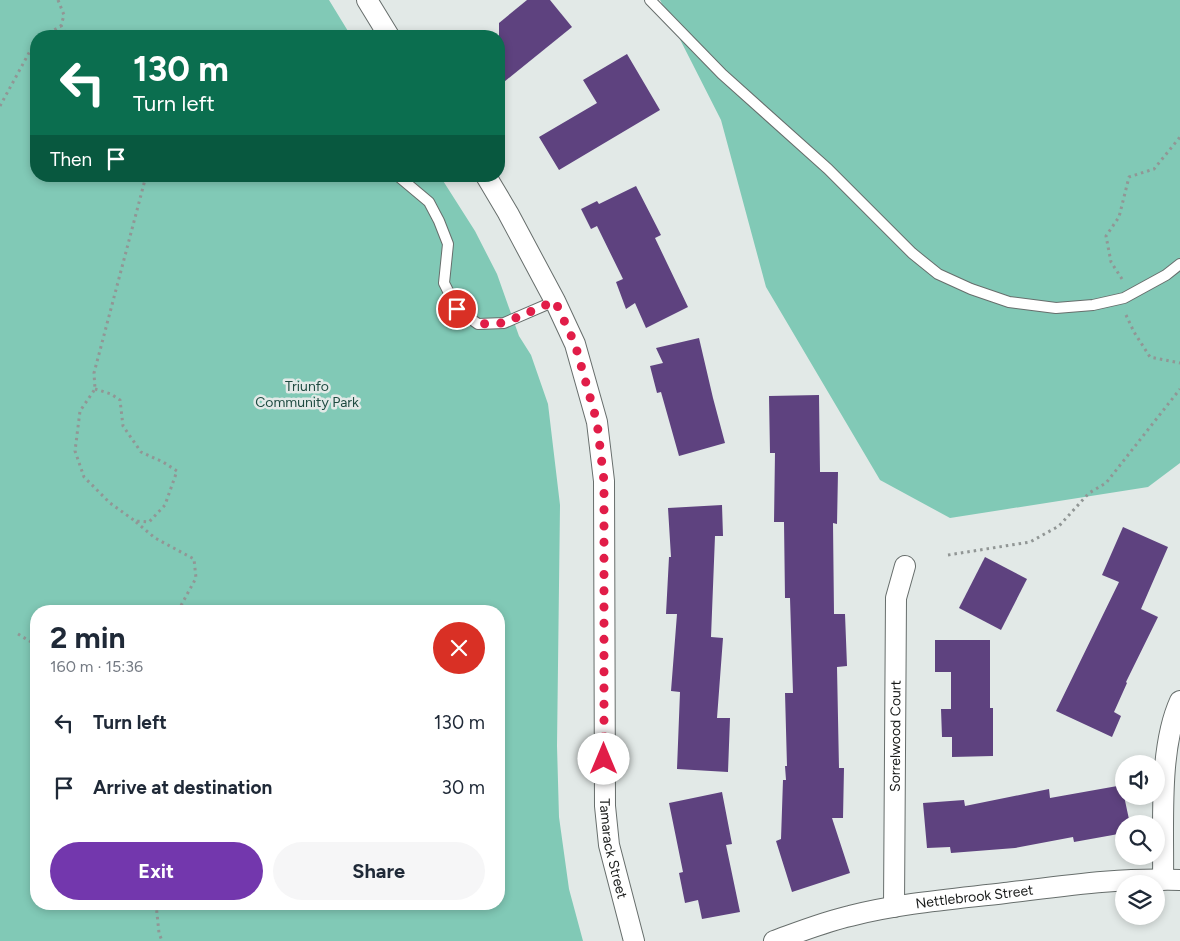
<!DOCTYPE html>
<html lang="en">
<head>
<meta charset="utf-8">
<style>
	body { margin:0; font-family:Figtree,sans-serif; background:#f6f6f7; color:#1f2937; height:100vh; display:flex; flex-direction:column; font-size:19px; white-space:nowrap }
	* { box-sizing:border-box; margin:0 }
	p { font-size:16px; color:#747a83 }
	.icon { flex:none; width:28px; height:28px; fill:none; stroke:currentColor; stroke-width:2; stroke-linecap:round; stroke-linejoin:round }
	.map { position:relative; flex:1; overflow:hidden }
	.sheet { position:absolute; left:30px; top:605px; width:475px; height:305px; display:flex; flex-direction:column; background:#fff; border-radius:20px; box-shadow:0 2px 8px #0003 }
	.sheet>* { flex:none }
	.top-card { position:absolute; left:30px; top:30px; width:475px; height:152px; border-radius:20px; box-shadow:0 2px 8px #0003; background:#0b6e4f; color:#fff; overflow:hidden }
	.controls { position:absolute; left:1115px; top:755px; display:grid; gap:10px }
	.controls a { display:grid; place-items:center; width:50px; height:50px; border-radius:50%; background:#fff; box-shadow:0 2px 8px #0003; font-size:25px }
	.pin { position:absolute; display:grid; place-items:center; width:42px; height:42px; color:#fff; margin:-21px; border:2px solid #fff; border-radius:50%; box-shadow:0 1px 5px #0007 }
	.me { position:absolute; width:55px; margin:-28px; rotate:0deg; stroke-linejoin:round; filter:drop-shadow(0 0 4px #0008) }
	.turn { display:flex; align-items:center; gap:18px; height:105px; padding:0 20px; font-size:22px }
	.turn .icon { width:65px; height:65px; stroke-width:2.5 }
	.turn b { display:block; font-size:35px; line-height:42px }
	.then { display:flex; align-items:center; height:48px; padding:0 20px; background:#0003; gap:10px; font-size:19px }
	.round { display:grid; place-items:center; flex:none; width:52px; height:52px; border-radius:26px; background:#f6f6f7 }
	.overview { display:flex; align-items:center; justify-content:space-between; height:85px; padding:0 20px }
	h1 { font-size:30px; font-weight:700; line-height:38px }
	.primary-button { display:flex; gap:10px; margin-top:auto; padding:10px 20px }
	.primary-button a { flex:1; height:58px; border-radius:30px; background:#7337ad; color:#fff; font-size:20px; font-weight:700; line-height:58px; text-align:center }
	.primary-button a+a { background:#f6f6f7; color:#1f2937 }
	ul { padding:0; list-style:none }
	li { display:flex; align-items:center; gap:15px; height:65px; padding:0 20px }
	li div { flex:1 }
	li b { display:block; font-size:19px }
	li em { font-style:normal }
	.map>svg:first-child { display:block }
	.green { fill:#81c9b6; fill-rule:evenodd }
	.building { fill:#5e427f }
	.lines { fill:none; stroke-linecap:round; stroke-linejoin:round }
	.lane-casing { stroke:#676e6c; stroke-width:12 }
	.street-casing { stroke:#676e6c; stroke-width:22 }
	.path { stroke:#919695; stroke-width:3; stroke-dasharray:2.5 4; stroke-linecap:butt }
	.lane { stroke:#fff; stroke-width:10 }
	.street { stroke:#fff; stroke-width:20 }
	.route { stroke:#e11d48; stroke-width:9; stroke-dasharray:0 16.2 }
	.labels { text-anchor:middle; stroke-width:5; stroke-linejoin:round; paint-order:stroke }
	.park-label { font-size:14px; fill:#1e4a40; stroke:#e2e9e7 }
	.street-label { font-size:14px; fill:#171918; stroke:#e2e9e7 }
</style>
</head>
<body>
<div class="map">
<svg width="1180" height="941" viewBox="0 0 1180 941">
	<rect width="100%" height="100%" fill="#e2e9e7"/>
	<g class="green">
		<path d="M0,0h329l22,36h-315v140h404l35,55 22,43 22,62 12,19 17,49 12,101 -3,241 2,71 10,72 14,52h-583zM36,611h463v293h-463z"/>
		<polygon points="660,0 1180,0 1180,463 1148,487 950,518 880,480 766,287 721,120"/>
	</g>
	<g class="building">
		<polygon points="527,0 550,0 572,27 499,86 499,23"/>
		<polygon points="627,54 660,110 559,170 539,137 597,103 583,80"/>
		<polygon points="636,186 661,235 655,238 688,307 646,328 635,303 626,309 616,282 623,279 597,226 591,229 581,209 597,201 599,204"/>
		<polygon points="699,338 713,398 725,443 679,456 661,392 657,393 650,366 663,363 656,348"/>
		<polygon points="819,395 820,472 838,472 837,524 833,523 834,614 845,614 847,666 837,667 839,768 844,768 843,818 832,818 850,873 792,892 776,841 781,839 783,780 786,780 785,766 787,766 785,693 793,693 790,598 785,598 784,522 774,522 775,453 770,453 769,396"/>
		<polygon points="722,505 723,536 715,536 711,637 723,638 717,718 730,718 728,772 677,769 680,692 671,691 677,614 666,614 669,557 671,557 668,508"/>
		<polygon points="1123,527 1168,547 1141,609 1158,617 1126,682 1127,683 1114,712 1121,716 1112,737 1056,711 1119,582 1102,575"/>
		<polygon points="985,557 1027,579 1001,630 959,608"/>
		<polygon points="935,640 990,640 990,708 993,708 993,756 952,757 952,737 942,737 941,709 951,709 951,672 935,672"/>
		<polygon points="1123,785 1124,796 1130,824 1124,824 1124,833 1074,842 1073,837 1015,848 951,853 950,847 927,848 923,803 964,800 965,806 1049,789 1050,798"/>
		<polygon points="722,792 732,844 726,845 740,912 702,919 698,900 685,903 679,873 683,872 669,803"/>
	</g>
	<g class="lines">
		<defs>
			<g id="lane">
				<polyline points="650,0 722,74 828,169 912,253 938,274 971,289 1009,302 1056,308 1093,305 1124,298 1166,275 1180,264"/>
				<polyline points="398,176 429,202 439,221 448,244 444,283 457,309 478,324 504,323 555,301"/>
			</g>
			<g id="street">
				<polyline points="367,0 389,36"/>
				<path id="s1" d="M486,176l22,37 47,88 20,43 22,78 7,59 1,325 4,39 25,96"/>
				<path d="M1163,880c1,-53 -5,-131 17,-179"/>
				<path id="s2" d="M894,907l2,-309 9,-32"/>
				<path id="s3" d="M774,941c25,-9 50,-19 76,-25 51,-13 104,-17 155,-23 58,-7 117,-16 175,-13"/>
			</g>
		</defs>
		<use href="#lane" class="lane-casing"/>
		<use href="#street" class="street-casing"/>
		<g class="path">
			<polyline points="58,0 64,15 61,26"/>
			<polyline points="43,36 61,26 67,36"/>
			<polyline points="0,106 36,40"/>
			<polyline points="1122,279 1111,262 1106,236 1119,217 1129,177 1154,169 1180,137"/>
			<polyline points="1126,315 1134,332 1150,357 1180,363"/>
			<polyline points="95,389 111,394 120,400 123,426 141,452 163,462 177,471 165,505 149,522 135,521 110,503 84,477 75,451 80,411 95,389 94,373 146,176"/>
			<polyline points="136,522 155,538 194,559 196,578 178,611"/>
			<polyline points="948,555 1030,542 1059,526 1089,493 1106,483 1180,389"/>
			<polyline points="18,634 36,645"/>
			<polyline points="156,904 159,933 162,941"/>
		</g>
		<use href="#lane" class="lane"/>
		<use href="#street" class="street"/>
	</g>
	<g class="lines">
		<polyline class="route" points="457,309 478,324 504,323 555,301 575,344 597,422 604,481 604,759"/>
	</g>
	<g class="labels">
		<g class="park-label">
			<text x="307" y="391">Triunfo<tspan x="307" dy="16">Community Park</tspan></text>
		</g>
		<g class="street-label">
			<text dy="5" stroke="none"><textPath href="#s2" startOffset="171">Sorrelwood Court</textPath></text>
			<text dy="5" stroke="none"><textPath href="#s1" startOffset="699">Tamarack Street</textPath></text>
			<text dy="5" stroke="none"><textPath href="#s3" startOffset="206">Nettlebrook Street</textPath></text>
		</g>
	</g>
</svg>
<div class="controls">
<a><svg class="icon" aria-label="sound" viewBox="0 0 24 24"><path d="M4 9h4l5-4v14l-5-4H4zM17 9q2 3 0 6"/></svg></a>
<a><svg class="icon" aria-label="search" viewBox="0 0 24 24"><circle cx="10" cy="10" r="6"/><path d="M15 15l6 6"/></svg></a>
<a><svg class="icon" aria-label="layers" viewBox="0 0 24 24"><path d="M12 4l9 5-9 5-9-5zM3 14l9 5 9-5"/></svg></a>
</div>
<div class="pin" style="left:457px;top:309px;background:#d93025"><svg class="icon" aria-label="arrive" viewBox="0 0 24 24"><path d="M6 21V4h12l-3 4 3 4H6"/></svg></div>
<svg class="me" style="left:604px;top:759px" viewBox="-20 -20 40 40"><circle r="19" fill="#fff"/><path d="M0-13L10 11 0 6-10 11z" fill="#e11d48"/></svg>
<div class="top-card">
<div class="turn"><svg class="icon" aria-label="left" viewBox="0 0 24 24"><path d="M17 20v-9H6M10 6l-5 5 5 5"/></svg><div><b>130 m</b>Turn left</div></div>
<div class="then">Then<svg class="icon" aria-label="arrive" viewBox="0 0 24 24"><path d="M6 21V4h12l-3 4 3 4H6"/></svg></div>
</div>
<section class="sheet">
<div class="overview"><div><h1>2 min</h1><p>160 m · 15:36</p></div><a class="round" style="background:#d93025;color:#fff"><svg class="icon" aria-label="close" viewBox="0 0 24 24"><path d="M6 6l12 12M18 6L6 18"/></svg></a></div>
<ul>
<li><svg class="icon" aria-label="left" viewBox="0 0 24 24"><path d="M17 20v-9H6M10 6l-5 5 5 5"/></svg><div><b>Turn left</b></div><em>130 m</em></li>
<li><svg class="icon" aria-label="arrive" viewBox="0 0 24 24"><path d="M6 21V4h12l-3 4 3 4H6"/></svg><div><b>Arrive at destination</b></div><em>30 m</em></li>
</ul>
<div class="primary-button"><a>Exit</a><a>Share</a></div>
</section>
</div>
</body>
</html>
